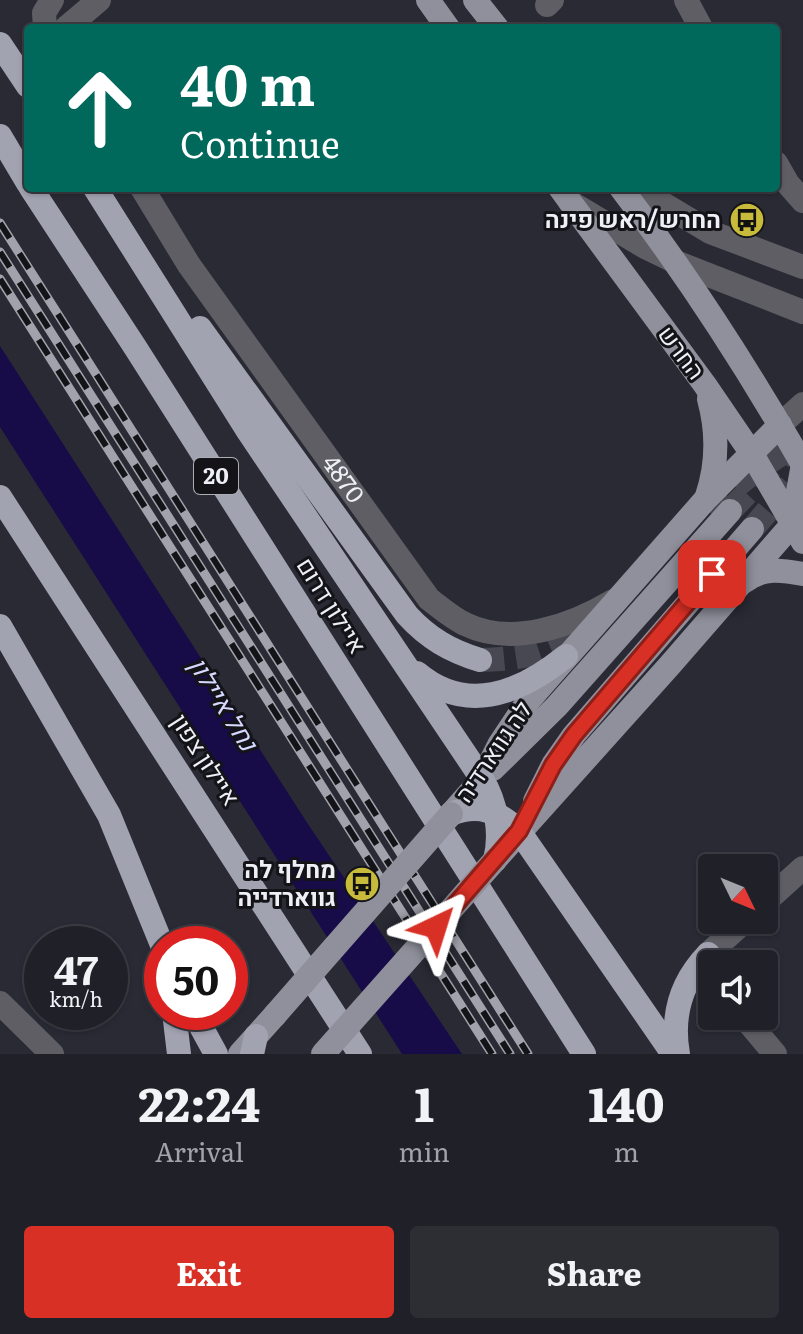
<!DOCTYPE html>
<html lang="en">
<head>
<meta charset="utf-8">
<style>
	body { margin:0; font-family:Literata,Heebo,serif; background:#2d2d34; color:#f1f3f6; height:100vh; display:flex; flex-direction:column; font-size:30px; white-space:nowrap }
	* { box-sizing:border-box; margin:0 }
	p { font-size:26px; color:#a2a3a8 }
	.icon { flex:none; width:44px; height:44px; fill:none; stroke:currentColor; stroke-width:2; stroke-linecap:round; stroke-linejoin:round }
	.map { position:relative; height:1054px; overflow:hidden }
	.sheet { display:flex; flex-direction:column; background:#202028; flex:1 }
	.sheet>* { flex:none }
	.banner { position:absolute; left:24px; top:24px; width:756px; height:168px; border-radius:8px; box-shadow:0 2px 6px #0004,0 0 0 2px #3d3e45; background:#00695c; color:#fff; overflow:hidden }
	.needle { width:52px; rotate:133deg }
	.fabs { position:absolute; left:698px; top:854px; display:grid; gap:16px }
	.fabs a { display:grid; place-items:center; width:80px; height:80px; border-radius:8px; background:#202028; box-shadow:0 2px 6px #0004,0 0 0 2px #3d3e45; font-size:40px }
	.speed { position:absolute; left:24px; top:926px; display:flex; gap:16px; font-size:40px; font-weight:700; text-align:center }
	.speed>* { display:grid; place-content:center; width:104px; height:104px; border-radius:50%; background:#202028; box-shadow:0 2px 6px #0004,0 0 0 2px #3d3e45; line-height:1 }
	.speed small { font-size:20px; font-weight:400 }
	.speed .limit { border:12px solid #d22; background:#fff; color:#111 }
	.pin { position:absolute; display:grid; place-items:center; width:68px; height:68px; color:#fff; margin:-34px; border-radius:16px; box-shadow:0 4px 12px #0006 }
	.me { position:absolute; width:88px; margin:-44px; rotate:41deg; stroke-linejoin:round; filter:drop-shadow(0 0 6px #0008) }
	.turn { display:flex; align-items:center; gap:28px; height:168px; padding:0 24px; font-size:36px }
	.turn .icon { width:104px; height:104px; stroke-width:2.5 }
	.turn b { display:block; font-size:56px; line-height:68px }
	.eta { display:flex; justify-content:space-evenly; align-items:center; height:136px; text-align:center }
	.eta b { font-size:48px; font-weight:700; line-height:56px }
	.primary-button { display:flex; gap:16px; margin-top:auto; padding:16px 24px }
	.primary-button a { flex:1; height:92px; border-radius:8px; background:#d93025; color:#fff; font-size:32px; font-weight:700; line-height:92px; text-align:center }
	.primary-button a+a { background:#2d2d34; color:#f1f3f6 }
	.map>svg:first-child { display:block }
	.water { fill:#180c48 }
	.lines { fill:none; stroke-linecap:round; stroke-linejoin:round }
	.major-tunnel { stroke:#484852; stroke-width:24; stroke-dasharray:24 12; stroke-linecap:butt }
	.highway-tunnel { stroke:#484852; stroke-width:24; stroke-dasharray:24 12; stroke-linecap:butt }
	.minor { stroke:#5e5e64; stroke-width:24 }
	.major { stroke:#8f909b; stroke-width:24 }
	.highway { stroke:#a2a3b1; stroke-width:24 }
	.rail-casing { stroke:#a1a2ab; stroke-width:9 }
	.rail { stroke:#131318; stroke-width:6; stroke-dasharray:18; stroke-linecap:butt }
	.major-bridge { stroke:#8f909b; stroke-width:24 }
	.route-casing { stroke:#8d1f18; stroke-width:20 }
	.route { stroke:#d93025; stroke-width:14 }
	.labels { text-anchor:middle; stroke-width:6; stroke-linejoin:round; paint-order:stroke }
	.shield { fill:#131318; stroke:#adaeb4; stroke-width:2 }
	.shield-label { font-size:22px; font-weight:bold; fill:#eff0f7 }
	.poi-label { font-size:24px; font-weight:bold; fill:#eff0f7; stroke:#131318; text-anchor:end }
	.street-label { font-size:24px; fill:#eff0f7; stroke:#131318 }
	.water-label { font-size:26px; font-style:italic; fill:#d6d8ff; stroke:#131318 }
</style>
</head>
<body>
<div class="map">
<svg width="803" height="1054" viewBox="0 0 803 1054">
	<rect width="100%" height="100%" fill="#2a2a35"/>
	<polygon class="water" points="0,346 306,821 462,1054 402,1054 0,427"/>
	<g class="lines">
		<g class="major-tunnel">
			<polyline points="730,511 803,434"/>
			<polyline points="752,529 790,485"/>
		</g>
		<g class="highway-tunnel">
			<polyline points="708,510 751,474 786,451"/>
			<path d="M480,660c47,-1 76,-8 111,-40"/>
		</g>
		<g class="minor">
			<polyline points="686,0 701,28"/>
			<polyline points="547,5 552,0"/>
			<polyline points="45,28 44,13 52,0"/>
			<polyline points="66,28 99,0"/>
			<polyline points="776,163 788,184 803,201"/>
			<path id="s1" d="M142,188l47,77 240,334c12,9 23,19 36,25 47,23 106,2 148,-23"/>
			<polyline points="637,188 710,232 803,267"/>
			<polyline points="570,202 645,247 678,263 803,312"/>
			<polyline points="780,425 803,404"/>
			<polyline points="764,903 803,868"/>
			<polyline points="712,967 708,954 746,920"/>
			<polyline points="0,1003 52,1054"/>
			<polyline points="743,1016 775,1054"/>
		</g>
		<g class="major">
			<polyline points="428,0 448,28"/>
			<polyline points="475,0 497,28"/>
			<polyline points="560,188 705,385 752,454 803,542"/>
			<path d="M621,188c67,88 127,181 182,277"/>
			<path d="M707,496c11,-33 11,-64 2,-97"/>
			<polyline points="792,525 803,464"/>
			<path d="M745,581c18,-14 37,-11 58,-7"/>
			<polyline points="493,769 557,706 730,511"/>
			<polyline points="535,801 553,765 574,735 752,529"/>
			<polyline points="451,814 482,779 499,745 529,700 705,500 780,425"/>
			<polyline points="495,860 670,665 803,512"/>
			<polyline points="240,1054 275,1015"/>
		</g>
		<g class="highway">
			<polyline points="0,44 28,86"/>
			<polyline points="0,136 28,183"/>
			<polyline points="31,188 135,347 584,1054"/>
			<path d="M95,188l153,243 234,348c14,23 20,54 13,81"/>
			<path d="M200,328l207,287c21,23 43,36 73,45"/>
			<polyline points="0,497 360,1054"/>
			<polyline points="0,626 109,815 162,945"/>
			<path d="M417,673c50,42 103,20 149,-17"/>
			<path d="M451,814c28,-11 47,-3 68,17l154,223"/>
			<polyline points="174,1012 179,1054"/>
			<polyline points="193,1012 216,1054"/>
			<polyline points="252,1054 256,1036"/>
			<path d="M678,1054c-7,-39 3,-72 30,-100"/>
		</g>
		<defs>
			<g id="rail">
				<polyline points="0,223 528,1054"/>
				<polyline points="0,252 510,1054"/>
				<polyline points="0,279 492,1054"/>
			</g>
		</defs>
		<use href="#rail" class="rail-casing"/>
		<use href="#rail" class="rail"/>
		<g class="major-bridge">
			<polyline points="275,1015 451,814"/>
			<polyline points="323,1054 495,860"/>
		</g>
	</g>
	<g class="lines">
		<defs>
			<polyline id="route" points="436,927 519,831 553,765 574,735 712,574"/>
		</defs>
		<use href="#route" class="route-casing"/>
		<use href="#route" class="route"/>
	</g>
	<defs>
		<symbol id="bus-disc" viewBox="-11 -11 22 22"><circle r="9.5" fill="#c8bb3b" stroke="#131318"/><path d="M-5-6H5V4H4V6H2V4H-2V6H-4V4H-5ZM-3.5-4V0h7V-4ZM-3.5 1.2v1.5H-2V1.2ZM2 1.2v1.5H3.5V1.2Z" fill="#111"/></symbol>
	</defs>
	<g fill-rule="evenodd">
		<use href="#bus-disc" x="727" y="200" width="40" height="40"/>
		<use href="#bus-disc" x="342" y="864" width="40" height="40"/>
	</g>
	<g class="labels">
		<rect class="shield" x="194" y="458" width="44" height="36" rx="6"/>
		<g class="shield-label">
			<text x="216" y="484">20</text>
		</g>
		<g class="poi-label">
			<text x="721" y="228">החרש/ראש פינה</text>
			<text x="336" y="878">מחלף לה<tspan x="336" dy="28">גווארדייה</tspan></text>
		</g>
		<g class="street-label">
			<text transform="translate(681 353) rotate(53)" y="8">החרש</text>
			<text dy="8" stroke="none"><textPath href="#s1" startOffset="354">4870</textPath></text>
			<text transform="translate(331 606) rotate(58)" y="8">איילון דרום</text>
			<text transform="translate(494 752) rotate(-56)" y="8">לה גווארדיה</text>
			<text transform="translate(205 760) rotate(57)" y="8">איילון צפון</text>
		</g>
		<g class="water-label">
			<text transform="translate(223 704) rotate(58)" y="9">נחל איילון</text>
		</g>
	</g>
</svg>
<div class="fabs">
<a><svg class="needle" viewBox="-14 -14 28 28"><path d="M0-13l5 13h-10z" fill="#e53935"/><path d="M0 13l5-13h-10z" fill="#a2a3a8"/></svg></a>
<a><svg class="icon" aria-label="sound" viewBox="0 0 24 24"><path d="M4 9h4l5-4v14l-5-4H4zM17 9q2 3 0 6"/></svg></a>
</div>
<div class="speed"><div>47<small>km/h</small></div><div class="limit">50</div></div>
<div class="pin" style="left:712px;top:574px;background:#d93025"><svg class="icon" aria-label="arrive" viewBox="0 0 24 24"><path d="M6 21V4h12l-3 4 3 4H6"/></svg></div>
<svg class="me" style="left:436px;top:927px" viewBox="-20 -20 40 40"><path d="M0-17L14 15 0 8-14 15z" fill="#d93025" stroke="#fff" stroke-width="4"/></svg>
<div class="banner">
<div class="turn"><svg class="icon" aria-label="ahead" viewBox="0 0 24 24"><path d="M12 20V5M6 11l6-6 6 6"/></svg><div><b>40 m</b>Continue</div></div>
</div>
</div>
<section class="sheet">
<div class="eta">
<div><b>22:24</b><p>Arrival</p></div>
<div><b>1</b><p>min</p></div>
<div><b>140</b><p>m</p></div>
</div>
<div class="primary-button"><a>Exit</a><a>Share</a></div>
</section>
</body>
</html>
